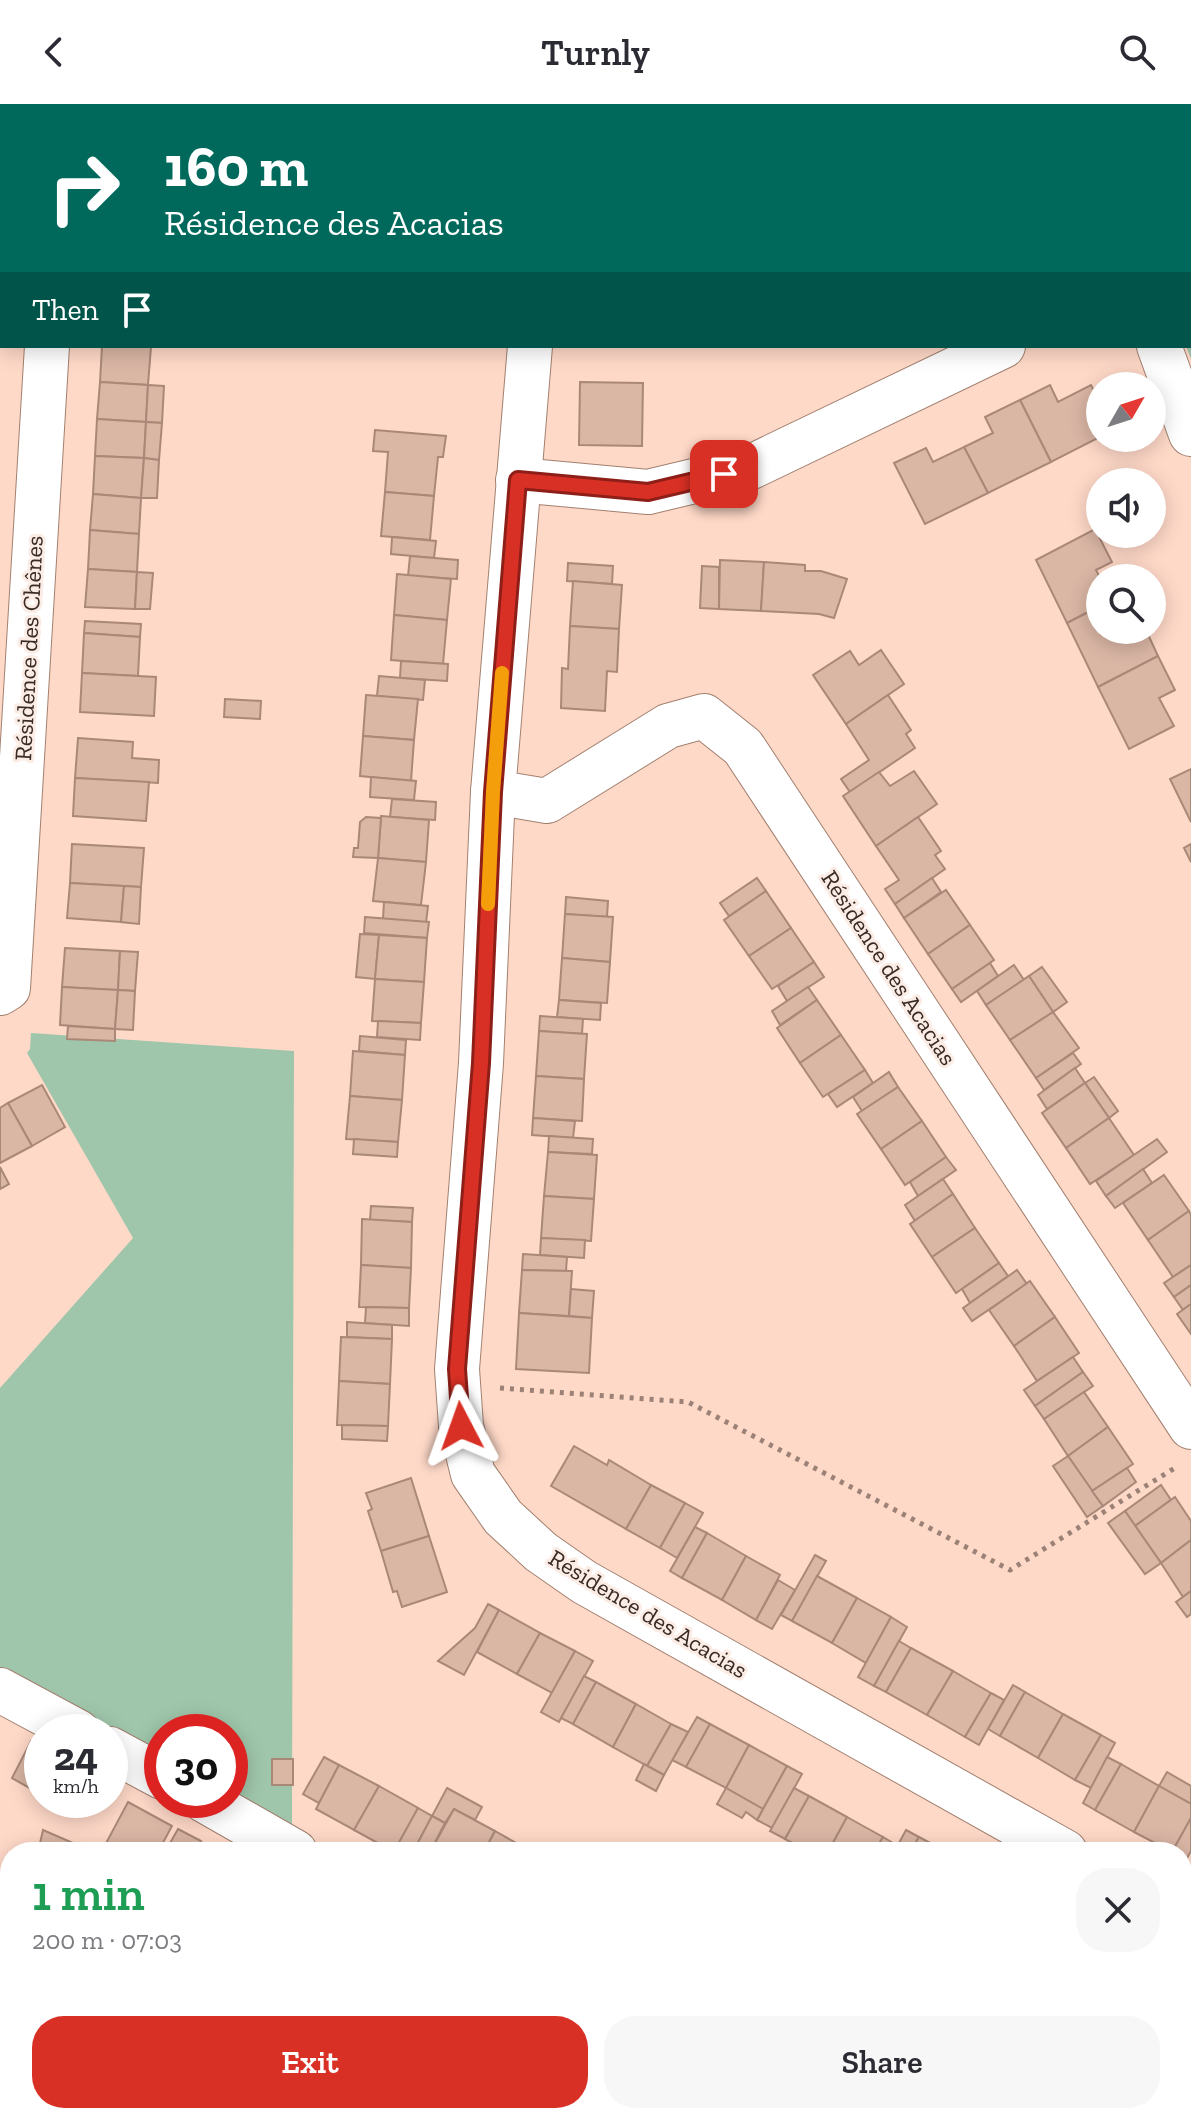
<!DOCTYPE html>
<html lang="en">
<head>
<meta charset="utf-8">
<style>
	body { margin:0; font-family:"Zilla Slab",serif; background:#f7f7f7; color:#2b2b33; height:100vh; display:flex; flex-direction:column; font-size:30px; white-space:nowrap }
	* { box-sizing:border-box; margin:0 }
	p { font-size:26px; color:#7c7c81 }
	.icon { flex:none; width:44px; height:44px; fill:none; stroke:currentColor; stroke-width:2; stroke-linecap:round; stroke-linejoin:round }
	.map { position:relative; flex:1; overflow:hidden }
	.sheet { position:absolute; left:0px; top:1738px; width:1192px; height:282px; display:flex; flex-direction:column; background:#fff; border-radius:32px 32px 0 0; box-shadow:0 4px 20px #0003 }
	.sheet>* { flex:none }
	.guide { position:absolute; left:0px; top:0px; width:1192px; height:244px; box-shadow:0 4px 20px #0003; background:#00695c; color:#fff; overflow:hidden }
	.needle { width:52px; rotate:51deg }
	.buttons { position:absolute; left:1086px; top:268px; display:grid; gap:16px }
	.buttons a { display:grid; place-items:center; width:80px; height:80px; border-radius:50%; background:#fff; box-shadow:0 4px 20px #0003; font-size:40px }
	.speed { position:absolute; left:24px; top:1610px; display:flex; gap:16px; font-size:40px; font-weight:700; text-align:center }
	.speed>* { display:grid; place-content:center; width:104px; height:104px; border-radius:50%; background:#fff; box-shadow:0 4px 20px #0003; line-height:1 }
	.speed small { font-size:20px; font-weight:400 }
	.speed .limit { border:12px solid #d22; background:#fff; color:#111 }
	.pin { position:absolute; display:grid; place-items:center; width:68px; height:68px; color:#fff; margin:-34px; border-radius:16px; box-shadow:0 4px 12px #0006 }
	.me { position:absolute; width:88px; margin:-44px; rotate:356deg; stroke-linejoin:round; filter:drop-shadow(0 0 6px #0008) }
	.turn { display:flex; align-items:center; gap:28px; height:168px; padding:0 32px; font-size:36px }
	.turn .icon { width:104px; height:104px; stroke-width:2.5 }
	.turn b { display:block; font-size:56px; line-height:68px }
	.then { display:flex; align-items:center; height:76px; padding:0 32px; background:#0003; gap:16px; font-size:30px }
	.round { display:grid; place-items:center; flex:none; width:84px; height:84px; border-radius:32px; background:#f7f7f7 }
	.head { display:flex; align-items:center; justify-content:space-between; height:136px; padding:0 32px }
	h1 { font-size:48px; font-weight:600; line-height:60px; color:#1e9e55 }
	.action { display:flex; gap:16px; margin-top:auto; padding:16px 32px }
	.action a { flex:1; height:92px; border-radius:32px; background:#d93025; color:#fff; font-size:32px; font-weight:600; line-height:92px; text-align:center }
	.action a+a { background:#f7f7f7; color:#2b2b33 }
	header { display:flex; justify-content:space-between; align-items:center; height:104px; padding:0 32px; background:#fff; font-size:36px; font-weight:600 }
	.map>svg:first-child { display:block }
	.green { fill:#9fc6ab }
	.building { fill:#dab6a5; stroke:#aa8878; stroke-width:2 }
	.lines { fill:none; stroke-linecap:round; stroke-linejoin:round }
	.minor-casing { stroke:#a28070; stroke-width:46 }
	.path { stroke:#9c8276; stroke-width:5; stroke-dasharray:4 6; stroke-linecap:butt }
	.minor { stroke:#fff; stroke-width:44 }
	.route-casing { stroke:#8d1f18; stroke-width:20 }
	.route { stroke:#d93025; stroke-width:14 }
	.slow { stroke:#f59e0b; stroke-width:14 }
	.labels { text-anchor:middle; stroke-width:6; stroke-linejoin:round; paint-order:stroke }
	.street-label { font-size:24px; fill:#382a24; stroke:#fbece5 }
</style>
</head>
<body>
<header><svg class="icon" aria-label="back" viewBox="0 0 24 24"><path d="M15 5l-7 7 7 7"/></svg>Turnly<svg class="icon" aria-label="search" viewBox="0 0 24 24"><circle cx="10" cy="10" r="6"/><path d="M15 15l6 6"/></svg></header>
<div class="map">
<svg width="1191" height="2019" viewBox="0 0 1191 2019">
	<rect width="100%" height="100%" fill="#ffd9c8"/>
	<g class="green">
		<polygon points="1097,0 1191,0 1191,255 1186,242 1190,242 1190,2"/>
		<polygon points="31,929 294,947 292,1721 230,1687 230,1628 162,1628 162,1650 0,1563 0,1284 133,1134 27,949 30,945"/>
		<polygon points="0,1843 10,1855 10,2010 139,2010 146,2019 0,2019"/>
	</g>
	<g class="building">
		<polygon points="117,0 166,0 117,2"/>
		<polygon points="580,0 612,0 613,2 580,2"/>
		<polygon points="102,242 151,243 148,281 100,278"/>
		<polygon points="100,278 148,281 146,318 97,315"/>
		<polygon points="580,278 643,279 642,342 579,341"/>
		<polygon points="148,281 164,282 162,319 146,318"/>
		<polygon points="1050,281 1058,298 1091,281 1100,299 1100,333 1051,358 1020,296"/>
		<polygon points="1020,296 1051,358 988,389 964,343 993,329 985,313"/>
		<polygon points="97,315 146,318 144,354 95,352"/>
		<polygon points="146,318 162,319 159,356 144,354"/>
		<polygon points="375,326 446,332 443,353 438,353 434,392 385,388 388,348 373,347"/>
		<polygon points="964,343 988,389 925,420 894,359 926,344 933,358"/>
		<polygon points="95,352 144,354 141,394 93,390"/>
		<polygon points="144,354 159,356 157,394 141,394"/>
		<polygon points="385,388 434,392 430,436 381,432"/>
		<polygon points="93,390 141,394 139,430 90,426"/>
		<polygon points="1095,425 1112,458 1096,466 1100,474 1100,502 1067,519 1036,456"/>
		<polygon points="90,426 139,430 137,468 88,465"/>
		<polygon points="392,433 436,437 434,454 391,450"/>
		<polygon points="410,452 458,456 457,475 408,472"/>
		<polygon points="720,456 764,458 761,507 719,505"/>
		<polygon points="764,458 805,461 805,467 821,467 847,475 834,514 819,510 761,507"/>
		<polygon points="568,459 613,462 612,480 567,477"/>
		<polygon points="702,462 719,463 719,505 700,504"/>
		<polygon points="88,465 137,468 135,505 85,503"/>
		<polygon points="137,468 153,469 150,505 135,505"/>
		<polygon points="397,470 451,475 447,516 394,511"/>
		<polygon points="573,477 622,481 619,525 570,522"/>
		<polygon points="1100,502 1100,526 1146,526 1158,552 1098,583 1067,519"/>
		<polygon points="394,511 447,516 443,560 391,556"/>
		<polygon points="85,517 141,520 140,533 84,529"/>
		<polygon points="570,522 619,525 617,568 607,567 605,607 561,604 562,564 568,565"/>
		<polygon points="84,529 140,533 138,572 82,569"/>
		<polygon points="881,546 904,580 846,620 813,571 850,547 859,561"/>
		<polygon points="1158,552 1175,586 1159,594 1174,622 1129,645 1098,583"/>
		<polygon points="401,557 448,560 447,577 400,574"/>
		<polygon points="82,569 156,573 154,612 80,608"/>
		<polygon points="379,572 425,576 423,596 377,592"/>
		<polygon points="366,591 418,595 414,636 363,632"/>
		<polygon points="888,591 911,626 906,630 915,644 850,688 841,675 869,656 846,620"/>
		<polygon points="225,595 261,597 260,615 224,613"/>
		<polygon points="363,632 414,636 411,677 360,672"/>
		<polygon points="78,634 133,638 132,654 159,656 158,679 75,674"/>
		<polygon points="1191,665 1191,718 1170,675"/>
		<polygon points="914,667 937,700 876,742 843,692 879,668 890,682"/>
		<polygon points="371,673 416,677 414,696 370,693"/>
		<polygon points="75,674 149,678 146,717 73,712"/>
		<polygon points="392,695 436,698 435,716 390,713"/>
		<polygon points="381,712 429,716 426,758 378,754"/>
		<polygon points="366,713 381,714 378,754 353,753 354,744 358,744 360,718"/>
		<polygon points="918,713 941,747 935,751 945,765 895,800 885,785 899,776 876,742"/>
		<polygon points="72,740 144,744 141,783 70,779"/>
		<polygon points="1191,740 1191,758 1184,744"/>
		<polygon points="378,754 426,758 421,801 373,797"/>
		<polygon points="757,774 766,787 729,812 720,799"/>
		<polygon points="932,774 941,788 904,814 895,800"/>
		<polygon points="70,779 124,782 121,818 67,814"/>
		<polygon points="124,782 141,783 139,820 121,818"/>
		<polygon points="946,786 970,821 928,850 904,814"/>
		<polygon points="766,787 791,824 749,852 724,816"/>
		<polygon points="566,793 608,797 607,813 565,810"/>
		<polygon points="384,798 428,802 426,819 383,815"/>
		<polygon points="565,810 613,813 610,858 562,854"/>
		<polygon points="365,813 429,818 427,834 364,829"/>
		<polygon points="970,821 994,856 952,885 928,850"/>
		<polygon points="791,824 814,858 772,885 749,852"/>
		<polygon points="360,830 379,831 375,875 356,873"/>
		<polygon points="379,831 427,834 424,878 375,875"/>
		<polygon points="65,844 120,847 118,886 62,883"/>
		<polygon points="120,847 138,848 135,887 118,886"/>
		<polygon points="562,854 610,858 607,899 559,896"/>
		<polygon points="814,858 824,873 787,897 778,882"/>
		<polygon points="990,859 998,872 961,898 952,885"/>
		<polygon points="1014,861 1024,876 986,901 977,887"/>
		<polygon points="1042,863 1067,898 1053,908 1029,872"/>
		<polygon points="1029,872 1053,908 1010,936 986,901"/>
		<polygon points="375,875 424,878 421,919 372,917"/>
		<polygon points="62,883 118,886 115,925 60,921"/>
		<polygon points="808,883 817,896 780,921 772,907"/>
		<polygon points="118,886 135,887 133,926 115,925"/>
		<polygon points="559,896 601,899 600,916 557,913"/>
		<polygon points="817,896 841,931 800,959 777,924"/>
		<polygon points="1053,908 1079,944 1036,974 1010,936"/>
		<polygon points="540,912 583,915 582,930 539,927"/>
		<polygon points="378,917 421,919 420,936 377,933"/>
		<polygon points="68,922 115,925 115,937 67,935"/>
		<polygon points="539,927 587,930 584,975 536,972"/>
		<polygon points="841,931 865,966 823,993 800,959"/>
		<polygon points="360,932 406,936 405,951 359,947"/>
		<polygon points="353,947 405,951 402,996 350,992"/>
		<polygon points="1073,949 1081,960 1044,986 1036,974"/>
		<polygon points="1075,964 1085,979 1047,1005 1038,991"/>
		<polygon points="865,966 873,979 837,1003 828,990"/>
		<polygon points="889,968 898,983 862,1007 853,993"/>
		<polygon points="536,972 584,975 582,1017 533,1014"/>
		<polygon points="1094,973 1118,1007 1109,1014 1085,979"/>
		<polygon points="1085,979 1109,1014 1066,1044 1042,1009"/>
		<polygon points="42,981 65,1023 32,1042 8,999"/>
		<polygon points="898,983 922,1017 881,1045 857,1010"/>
		<polygon points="350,992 402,996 398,1038 346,1035"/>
		<polygon points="8,999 32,1042 0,1059 0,1004"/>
		<polygon points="533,1014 575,1017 573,1034 532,1031"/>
		<polygon points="1109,1014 1134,1051 1090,1080 1066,1044"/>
		<polygon points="922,1017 946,1053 905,1081 881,1045"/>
		<polygon points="549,1032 593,1035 592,1050 548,1048"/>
		<polygon points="354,1035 398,1038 397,1053 353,1050"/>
		<polygon points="1157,1035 1167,1048 1106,1092 1096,1077"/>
		<polygon points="548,1048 597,1051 594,1095 544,1092"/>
		<polygon points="946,1053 956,1066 918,1092 910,1078"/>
		<polygon points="0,1063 9,1080 0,1085"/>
		<polygon points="1143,1065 1152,1079 1115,1104 1106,1092"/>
		<polygon points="1164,1071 1189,1107 1148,1136 1123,1099"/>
		<polygon points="943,1075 953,1090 915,1117 905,1101"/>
		<polygon points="953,1090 975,1124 932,1153 910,1120"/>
		<polygon points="544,1092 594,1095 591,1137 541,1134"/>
		<polygon points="371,1102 413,1104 412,1118 370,1116"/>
		<polygon points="1189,1107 1191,1111 1191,1161 1173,1173 1148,1136"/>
		<polygon points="362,1115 412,1118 411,1164 361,1161"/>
		<polygon points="975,1124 999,1159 956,1189 932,1153"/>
		<polygon points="541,1134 585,1136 584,1154 540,1151"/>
		<polygon points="523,1150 567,1153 566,1167 522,1166"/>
		<polygon points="999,1159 1008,1172 970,1199 962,1185"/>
		<polygon points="361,1161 411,1164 409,1204 359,1203"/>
		<polygon points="1191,1161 1191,1181 1174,1193 1164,1179"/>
		<polygon points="522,1166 572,1167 569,1212 519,1209"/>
		<polygon points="1017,1166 1027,1180 972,1217 963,1204"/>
		<polygon points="1030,1177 1055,1213 1014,1242 989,1206"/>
		<polygon points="1191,1181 1191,1200 1183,1206 1174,1193"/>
		<polygon points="571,1185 594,1187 592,1214 569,1212"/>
		<polygon points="1191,1200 1191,1230 1177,1210"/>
		<polygon points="366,1203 409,1204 409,1222 365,1219"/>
		<polygon points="519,1209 592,1214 589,1269 516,1265"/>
		<polygon points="1055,1213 1079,1249 1037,1277 1014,1242"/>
		<polygon points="347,1218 392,1221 392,1235 347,1233"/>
		<polygon points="341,1233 392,1235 390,1280 339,1277"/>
		<polygon points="1073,1253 1083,1268 1035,1302 1024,1286"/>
		<polygon points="1083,1268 1093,1282 1044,1315 1035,1302"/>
		<polygon points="339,1277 390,1280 388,1322 337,1321"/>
		<polygon points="1084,1288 1108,1323 1068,1352 1044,1315"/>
		<polygon points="342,1321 388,1322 387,1337 342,1335"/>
		<polygon points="1108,1323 1133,1360 1092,1387 1068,1352"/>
		<polygon points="574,1342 607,1361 609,1356 651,1381 626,1425 551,1382"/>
		<polygon points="1068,1352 1103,1402 1087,1413 1053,1362"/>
		<polygon points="1127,1364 1136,1378 1103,1402 1092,1387"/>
		<polygon points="411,1374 429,1432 381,1447 368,1407 372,1405 366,1389"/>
		<polygon points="651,1381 685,1399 660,1444 626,1425"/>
		<polygon points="1161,1381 1171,1396 1135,1422 1125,1407"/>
		<polygon points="1175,1393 1191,1417 1191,1436 1161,1459 1135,1422"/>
		<polygon points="685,1399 703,1409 677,1454 660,1444"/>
		<polygon points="1125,1407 1161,1459 1145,1470 1108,1419"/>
		<polygon points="695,1423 707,1429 682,1474 670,1467"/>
		<polygon points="707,1429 746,1452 722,1496 682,1474"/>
		<polygon points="429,1432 447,1488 402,1503 397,1487 393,1488 381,1447"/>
		<polygon points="1191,1436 1191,1487 1183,1493 1161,1459"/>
		<polygon points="815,1451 826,1457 792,1517 781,1511"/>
		<polygon points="746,1452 780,1471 756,1516 722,1496"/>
		<polygon points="817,1472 857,1494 832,1539 792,1517"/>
		<polygon points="778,1476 795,1486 772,1525 756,1516"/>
		<polygon points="1191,1487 1191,1510 1187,1513 1176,1498"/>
		<polygon points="857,1494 891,1513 866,1559 832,1539"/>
		<polygon points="488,1500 499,1506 464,1571 438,1557 475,1524"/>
		<polygon points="499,1506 540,1529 517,1570 477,1548"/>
		<polygon points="891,1513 907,1523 874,1582 858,1573"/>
		<polygon points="540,1529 575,1547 552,1589 517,1570"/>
		<polygon points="899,1537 911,1544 886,1588 874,1582"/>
		<polygon points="911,1544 953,1567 927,1611 886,1588"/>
		<polygon points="575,1547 593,1557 559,1618 541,1608"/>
		<polygon points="953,1567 991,1589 965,1633 927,1611"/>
		<polygon points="584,1572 596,1578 573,1620 561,1614"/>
		<polygon points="596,1578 636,1600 613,1643 573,1620"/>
		<polygon points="1013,1581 1025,1588 1000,1632 988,1625"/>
		<polygon points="1025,1588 1063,1610 1038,1654 1000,1632"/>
		<polygon points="991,1589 1004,1596 979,1641 965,1633"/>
		<polygon points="636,1600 671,1620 647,1662 613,1643"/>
		<polygon points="1063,1610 1101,1631 1075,1676 1038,1654"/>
		<polygon points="697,1613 710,1620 686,1663 672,1656"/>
		<polygon points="671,1620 688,1628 664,1671 647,1662"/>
		<polygon points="710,1620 749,1641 726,1684 686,1663"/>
		<polygon points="1101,1631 1115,1639 1091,1684 1075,1676"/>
		<polygon points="31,1637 42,1643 42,1691 12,1674"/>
		<polygon points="749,1641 787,1662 763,1705 726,1684"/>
		<polygon points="324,1653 339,1661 319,1699 303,1690"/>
		<polygon points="1107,1653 1121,1660 1095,1706 1083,1699"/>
		<rect x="272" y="1655" width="21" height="26"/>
		<polygon points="644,1660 664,1671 656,1687 636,1676"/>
		<polygon points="1121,1660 1159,1682 1134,1728 1095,1706"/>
		<polygon points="339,1661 379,1682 354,1726 316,1705"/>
		<polygon points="787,1662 802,1670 772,1724 757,1716"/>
		<polygon points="1167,1668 1191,1682 1191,1700 1159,1682"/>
		<polygon points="379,1682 418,1704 394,1748 354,1726"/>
		<polygon points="1159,1682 1191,1700 1191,1714 1172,1748 1134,1728"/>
		<polygon points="447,1684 482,1703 475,1716 454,1705 445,1719 432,1712"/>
		<polygon points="726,1684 763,1705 757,1716 746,1708 742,1714 717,1700"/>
		<polygon points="794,1684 809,1692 785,1735 770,1727"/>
		<polygon points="809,1692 847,1713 828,1748 809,1748 785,1735"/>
		<polygon points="50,1696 77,1696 72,1709 49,1701"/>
		<polygon points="128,1698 172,1722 158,1748 113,1748 104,1743"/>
		<polygon points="418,1704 432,1712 413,1748 410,1748 397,1742"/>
		<polygon points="454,1705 495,1727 484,1748 430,1748"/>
		<polygon points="432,1712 445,1719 430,1748 413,1748"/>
		<polygon points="847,1713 883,1733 874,1748 828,1748"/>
		<polygon points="1191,1714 1191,1747 1186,1756 1182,1754 1182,1748 1172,1748"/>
		<polygon points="178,1725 201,1737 195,1748 165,1748"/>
		<polygon points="43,1726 73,1739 68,1748 38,1748"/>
		<polygon points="906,1726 919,1733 910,1748 894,1748"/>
		<polygon points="495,1727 532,1748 484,1748"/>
		<polygon points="883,1733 898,1742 894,1748 874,1748"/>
		<polygon points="919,1733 947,1748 910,1748"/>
		<polygon points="1182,1874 1191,1879 1191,1922 1186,1932 1182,1929"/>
		<polygon points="464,2010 543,2010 559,2019 459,2019"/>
		<polygon points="549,2010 562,2010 579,2019 559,2019 548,2012"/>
		<polygon points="562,2010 605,2010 600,2019 579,2019"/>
		<polygon points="647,2010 651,2010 667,2019 642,2019"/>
		<polygon points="907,2010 952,2010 948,2019 924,2019"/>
		<polygon points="952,2010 972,2010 967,2019 948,2019"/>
		<polygon points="972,2010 985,2016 983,2019 967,2019"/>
	</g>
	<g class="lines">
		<defs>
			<g id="minor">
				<polyline points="523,0 523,2"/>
				<polyline points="1000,0 1000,2"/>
				<polyline points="1068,0 1069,2"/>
				<polyline points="62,2 62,0"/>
				<polyline points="530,242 493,688 481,959 457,1265 461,1322 473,1370 503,1413 541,1448 584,1478 1065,1748"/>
				<polyline points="1159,242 1191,330"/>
				<polyline points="518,376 648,388 749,364 1003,242"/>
				<polyline points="493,688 547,697 668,622 704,612 743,643 1191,1323"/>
				<polyline points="0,889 8,884 47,242"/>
				<polyline points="0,1586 78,1628"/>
				<polyline points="110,1645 162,1673"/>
				<polyline points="204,1696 295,1748"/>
				<polyline points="1182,1813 1191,1819"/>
				<polyline points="757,2010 774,2019"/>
			</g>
		</defs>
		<use href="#minor" class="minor-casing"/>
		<g class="path">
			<polyline points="500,1284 688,1298 1010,1466 1178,1362"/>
			<polyline points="0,1843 10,1855"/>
			<polyline points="139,2010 146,2019"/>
		</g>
		<use href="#minor" class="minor"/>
	</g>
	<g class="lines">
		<defs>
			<polyline id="route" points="461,1322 457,1265 481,959 493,688 518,376 648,388 724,370"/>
		</defs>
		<use href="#route" class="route-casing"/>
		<use href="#route" class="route"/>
		<polyline class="slow" points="488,800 493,688 502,569"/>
	</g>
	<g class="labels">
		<g class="street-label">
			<text transform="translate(29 544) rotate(-87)" y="8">Résidence des Chênes</text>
			<text transform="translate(889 864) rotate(57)" y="8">Résidence des Acacias</text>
			<text transform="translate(648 1510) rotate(31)" y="8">Résidence des Acacias</text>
		</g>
	</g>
</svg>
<div class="buttons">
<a><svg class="needle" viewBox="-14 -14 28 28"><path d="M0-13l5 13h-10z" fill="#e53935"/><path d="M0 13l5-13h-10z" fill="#7c7c81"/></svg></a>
<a><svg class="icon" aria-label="sound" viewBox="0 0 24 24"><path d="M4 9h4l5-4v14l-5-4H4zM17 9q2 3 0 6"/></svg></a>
<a><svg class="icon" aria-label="search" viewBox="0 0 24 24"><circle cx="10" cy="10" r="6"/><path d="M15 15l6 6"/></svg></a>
</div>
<div class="speed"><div>24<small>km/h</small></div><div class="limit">30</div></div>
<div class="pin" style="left:724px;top:370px;background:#d93025"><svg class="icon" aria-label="arrive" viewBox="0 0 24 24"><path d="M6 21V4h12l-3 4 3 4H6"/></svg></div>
<svg class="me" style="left:461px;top:1322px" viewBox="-20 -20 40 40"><path d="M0-17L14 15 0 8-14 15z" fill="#d93025" stroke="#fff" stroke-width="4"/></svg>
<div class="guide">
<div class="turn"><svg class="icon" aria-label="right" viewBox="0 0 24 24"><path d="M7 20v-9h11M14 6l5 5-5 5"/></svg><div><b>160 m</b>Résidence des Acacias</div></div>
<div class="then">Then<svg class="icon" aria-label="arrive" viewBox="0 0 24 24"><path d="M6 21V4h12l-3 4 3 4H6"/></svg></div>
</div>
<section class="sheet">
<div class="head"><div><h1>1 min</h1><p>200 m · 07:03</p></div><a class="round"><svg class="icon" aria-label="close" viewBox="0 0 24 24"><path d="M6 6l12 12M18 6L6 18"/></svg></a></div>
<div class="action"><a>Exit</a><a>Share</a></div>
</section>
</div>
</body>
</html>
